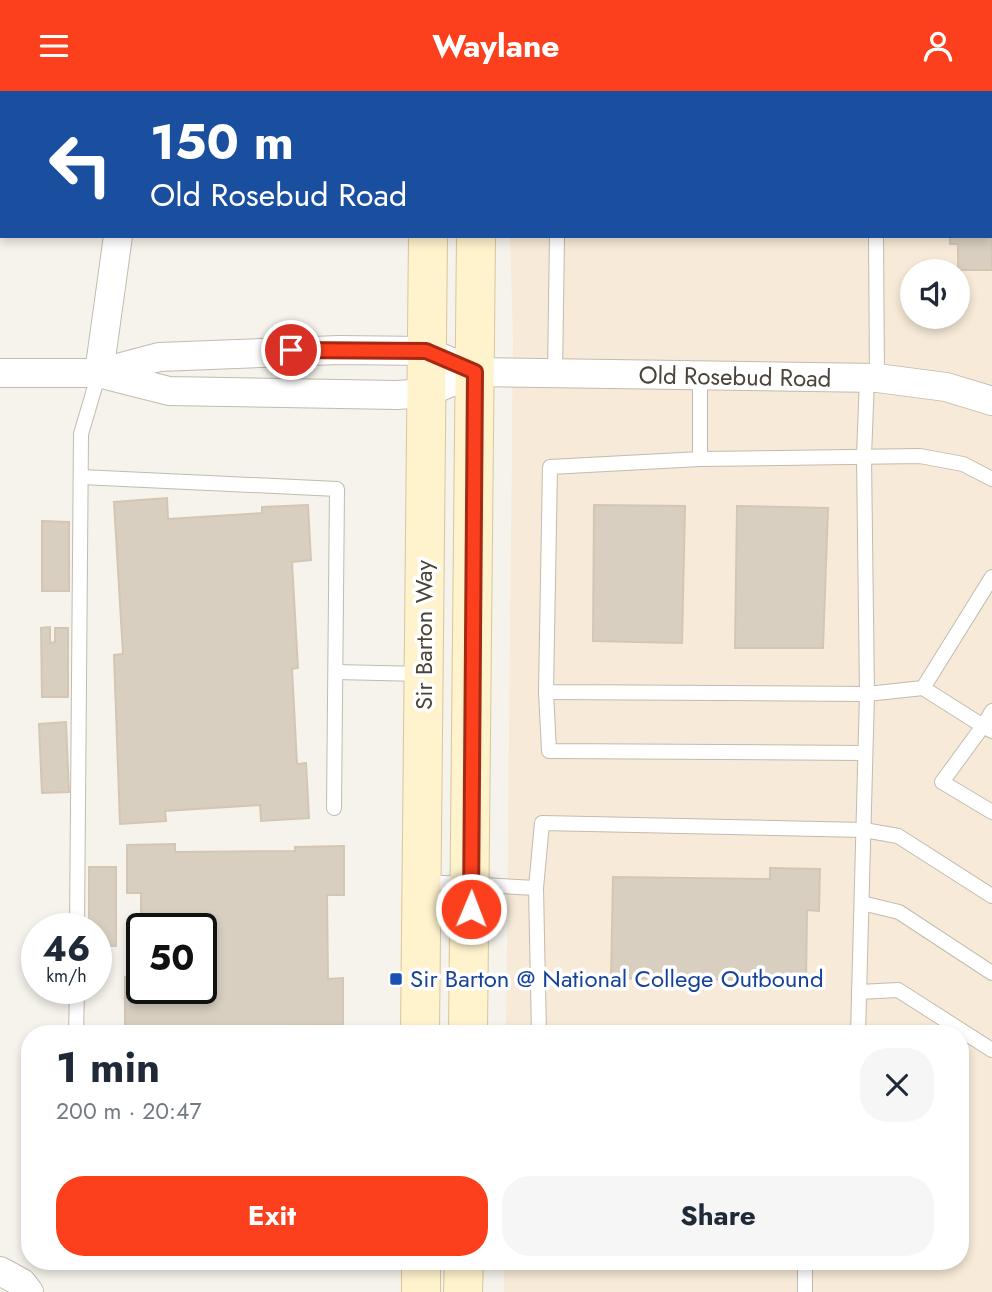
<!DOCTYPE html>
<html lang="en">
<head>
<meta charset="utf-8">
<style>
	body { margin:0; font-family:Jost,sans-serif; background:#f6f6f7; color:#1f2937; height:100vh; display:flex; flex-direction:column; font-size:26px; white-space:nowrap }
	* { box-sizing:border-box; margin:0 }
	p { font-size:23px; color:#747a83 }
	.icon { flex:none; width:38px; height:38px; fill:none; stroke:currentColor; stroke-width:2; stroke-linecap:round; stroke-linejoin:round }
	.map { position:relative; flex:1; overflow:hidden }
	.side { position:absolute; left:21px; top:934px; width:948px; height:245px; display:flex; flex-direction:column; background:#fff; border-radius:28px; box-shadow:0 4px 10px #0003 }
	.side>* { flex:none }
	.guide { position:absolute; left:0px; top:0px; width:992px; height:147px; box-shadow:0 4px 10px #0003; background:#1a4fa0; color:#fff; overflow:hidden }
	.controls { position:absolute; left:900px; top:168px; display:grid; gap:14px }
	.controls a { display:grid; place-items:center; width:70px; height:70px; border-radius:50%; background:#fff; box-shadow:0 4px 10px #0003; font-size:35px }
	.speed { position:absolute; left:21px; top:822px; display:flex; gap:14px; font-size:35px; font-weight:700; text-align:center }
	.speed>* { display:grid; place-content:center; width:91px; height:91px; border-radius:50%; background:#fff; box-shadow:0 4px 10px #0003; line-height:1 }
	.speed small { font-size:18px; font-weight:400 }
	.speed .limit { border:4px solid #111; border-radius:10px; background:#fff; color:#111 }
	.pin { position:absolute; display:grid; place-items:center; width:60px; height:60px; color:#fff; margin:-30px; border:4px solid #fff; border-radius:50%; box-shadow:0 2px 7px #0007 }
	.me { position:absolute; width:77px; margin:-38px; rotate:1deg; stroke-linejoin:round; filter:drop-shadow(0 0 5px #0008) }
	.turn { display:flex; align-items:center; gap:24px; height:147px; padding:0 35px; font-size:32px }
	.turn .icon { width:91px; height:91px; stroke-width:2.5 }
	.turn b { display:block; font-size:49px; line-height:60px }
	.round { display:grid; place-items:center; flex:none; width:74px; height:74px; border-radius:28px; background:#f6f6f7 }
	.headline { display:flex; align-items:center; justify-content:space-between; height:119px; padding:0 35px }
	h1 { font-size:42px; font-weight:700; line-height:52px }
	.action { display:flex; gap:14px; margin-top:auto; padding:14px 35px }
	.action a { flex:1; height:80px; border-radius:28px; background:#fc3f1d; color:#fff; font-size:28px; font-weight:700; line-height:80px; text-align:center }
	.action a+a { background:#f6f6f7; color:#1f2937 }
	header { display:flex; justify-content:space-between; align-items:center; height:91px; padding:0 35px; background:#fc3f1d; color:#fff; font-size:32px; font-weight:700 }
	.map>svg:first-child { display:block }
	.commercial { fill:#f7ead8; fill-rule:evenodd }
	.building { fill:#d8cfc1; stroke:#d3c7b4; stroke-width:2; fill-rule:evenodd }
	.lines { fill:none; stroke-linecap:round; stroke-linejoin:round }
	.lane-casing { stroke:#c2bbae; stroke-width:16 }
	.street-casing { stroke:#c2bbae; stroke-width:30 }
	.secondary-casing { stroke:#d6c79b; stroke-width:40 }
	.lane { stroke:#fff; stroke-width:14 }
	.street { stroke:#fff; stroke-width:28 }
	.secondary { stroke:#fff3cd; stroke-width:38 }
	.route-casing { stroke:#a42913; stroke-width:18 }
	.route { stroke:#fc3f1d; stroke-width:12 }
	.transit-dot { fill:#1a4fb4; stroke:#fff; stroke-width:2.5 }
	.labels { text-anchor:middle; stroke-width:7; stroke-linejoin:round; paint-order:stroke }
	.street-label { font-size:24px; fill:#4b4439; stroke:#fff }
	.transit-label { font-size:24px; fill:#164399; stroke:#fff; text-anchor:start }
</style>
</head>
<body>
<header><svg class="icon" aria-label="menu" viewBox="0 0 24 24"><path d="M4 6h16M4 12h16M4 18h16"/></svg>Waylane<svg class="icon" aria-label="person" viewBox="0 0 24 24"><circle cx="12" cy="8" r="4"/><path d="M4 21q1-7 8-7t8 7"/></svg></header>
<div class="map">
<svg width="992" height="1201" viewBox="0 0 992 1201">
	<rect width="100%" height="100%" fill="#f6f3ec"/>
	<path class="commercial" d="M505,0h487v1201h-488v-30h457v-228h-455l7,-696 -3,-102h480v-143zM912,180h45v46h-45z"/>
	<g class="building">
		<rect x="190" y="0" width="121" height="2"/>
		<rect x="595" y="0" width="121" height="2"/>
		<polygon points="990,42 992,179 958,179 958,153 950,153 950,145 990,145"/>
		<polygon points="167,407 168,428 262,422 262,416 308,414 311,469 292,471 298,577 292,578 297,673 306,672 309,727 261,730 260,714 165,720 166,730 120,733 114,564 123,563 114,411"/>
		<polygon points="594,414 685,415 682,552 593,550"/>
		<polygon points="737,415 828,417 823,557 735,557"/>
		<polygon points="42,430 69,431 69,500 42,500"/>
		<polygon points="50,536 50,552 55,551 55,537 68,537 68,606 42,606 41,537"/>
		<polygon points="66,631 69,701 42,702 39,633"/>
		<path d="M175,753v8l120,-1v-4l49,-1v49h-17l1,84 15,-1v47l-218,3v-51h16v-84h-14v-48zM142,838h59v60h-59z"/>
		<polygon points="89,776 116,776 116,855 96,855 96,838 89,838"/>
		<polygon points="770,777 820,778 819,820 807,819 806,890 611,887 613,786 770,788"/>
	</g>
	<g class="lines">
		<defs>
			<g id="lane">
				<polyline points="173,0 173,2"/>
				<polyline points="337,0 337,2"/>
				<polyline points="760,0 760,2"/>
				<polyline points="559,2 559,0"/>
				<polyline points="876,2 876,0"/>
				<polyline points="876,145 877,287"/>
				<polyline points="555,284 557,145"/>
				<polyline points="700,285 700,368 550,376 546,601 867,603 864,365 867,288"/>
				<polyline points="700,368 920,365 963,373 992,388"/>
				<polyline points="81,386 337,398 334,717"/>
				<polyline points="336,581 422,583"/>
				<polyline points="923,597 983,635 942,691 992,721"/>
				<polyline points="546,601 549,660 865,662"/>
				<polyline points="992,620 983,635 992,640"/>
				<polyline points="425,791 536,797 539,943"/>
				<polyline points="536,797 542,732 864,739 898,745 992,805"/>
				<polyline points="862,812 899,821 992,882"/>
				<polyline points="77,838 81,343 99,282"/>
				<polyline points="859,901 898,899 992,959"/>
				<polyline points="76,943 77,898"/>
				<polyline points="858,943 867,603 923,597 992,486"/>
				<polyline points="805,1201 805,1171"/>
			</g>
			<g id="street">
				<polyline points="121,0 121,2"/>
				<polyline points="0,282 99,282 159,266 339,259 426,260 475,281 877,287 946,296 992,310"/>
				<polyline points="99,282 118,145"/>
				<polyline points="102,283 169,300 397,304 426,302 475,281"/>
				<polyline points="0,1180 22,1192 29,1201"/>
			</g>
			<g id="secondary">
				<polyline points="427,0 427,2"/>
				<polyline points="474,0 474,2"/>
				<polyline points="420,943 428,145"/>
				<polyline points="468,943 476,145"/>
				<polyline points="421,1201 421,1171"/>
				<polyline points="463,1201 464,1171"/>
			</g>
		</defs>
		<use href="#lane" class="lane-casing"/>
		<use href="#street" class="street-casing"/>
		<use href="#secondary" class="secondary-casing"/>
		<use href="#lane" class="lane"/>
		<use href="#street" class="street"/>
		<use href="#secondary" class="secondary"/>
	</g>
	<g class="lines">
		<defs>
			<polyline id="route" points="291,259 426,260 475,281 471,818"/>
		</defs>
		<use href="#route" class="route-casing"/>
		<use href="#route" class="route"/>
	</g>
	<rect class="transit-dot" x="389" y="881" width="14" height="14" rx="3.5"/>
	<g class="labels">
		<g class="street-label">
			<text transform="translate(735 286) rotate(1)" y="8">Old Rosebud Road</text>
			<text transform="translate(424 544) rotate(-90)" y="8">Sir Barton Way</text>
		</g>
		<g class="transit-label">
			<text x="410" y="896">Sir Barton @ National College Outbound</text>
		</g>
	</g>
</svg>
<div class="controls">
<a><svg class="icon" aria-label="sound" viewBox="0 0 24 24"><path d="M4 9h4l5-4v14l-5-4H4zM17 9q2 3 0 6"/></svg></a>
</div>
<div class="speed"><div>46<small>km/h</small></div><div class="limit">50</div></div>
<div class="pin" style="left:291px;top:259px;background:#d93025"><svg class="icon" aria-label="arrive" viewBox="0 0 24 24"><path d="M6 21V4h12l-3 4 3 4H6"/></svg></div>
<svg class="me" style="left:471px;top:818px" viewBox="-20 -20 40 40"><circle r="17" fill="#fc3f1d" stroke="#fff" stroke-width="3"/><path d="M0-11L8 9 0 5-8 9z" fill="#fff"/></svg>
<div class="guide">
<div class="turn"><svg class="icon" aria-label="left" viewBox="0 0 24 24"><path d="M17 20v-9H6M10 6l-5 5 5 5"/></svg><div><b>150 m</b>Old Rosebud Road</div></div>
</div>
<section class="side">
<div class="headline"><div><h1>1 min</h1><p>200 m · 20:47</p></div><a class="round"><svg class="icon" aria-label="close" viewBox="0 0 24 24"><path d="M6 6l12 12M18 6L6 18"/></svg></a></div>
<div class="action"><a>Exit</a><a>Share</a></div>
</section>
</div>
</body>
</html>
